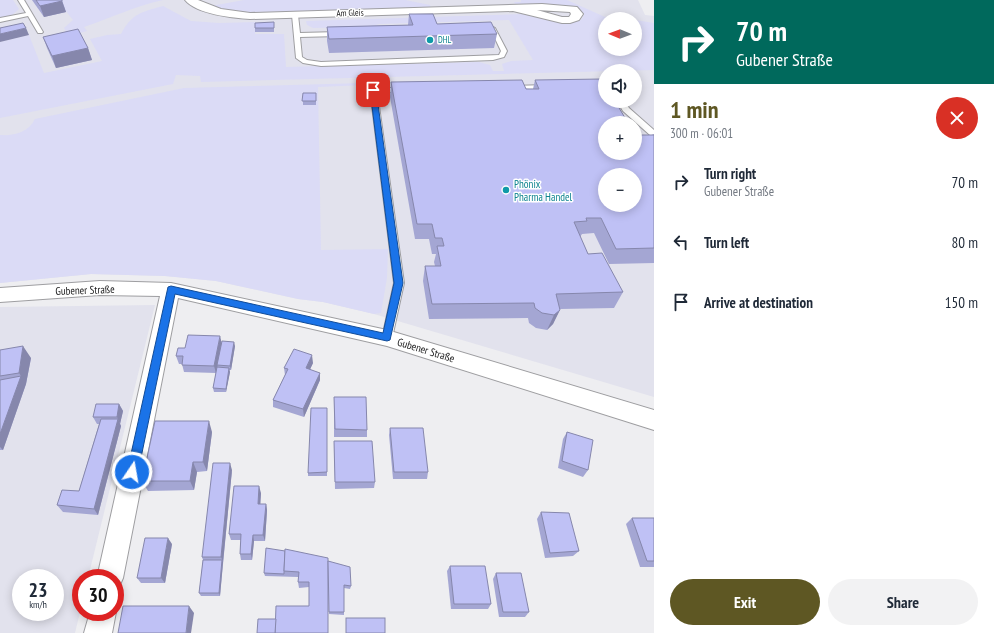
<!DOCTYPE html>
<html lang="en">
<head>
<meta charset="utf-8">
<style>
	body { margin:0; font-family:"PT Sans Narrow",sans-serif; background:#f2f2f3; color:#1f2937; height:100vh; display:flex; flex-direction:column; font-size:15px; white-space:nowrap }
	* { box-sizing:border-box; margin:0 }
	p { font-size:13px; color:#747a83 }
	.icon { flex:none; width:22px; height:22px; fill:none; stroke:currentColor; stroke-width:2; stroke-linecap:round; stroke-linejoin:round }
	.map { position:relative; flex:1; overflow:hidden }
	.drawer { display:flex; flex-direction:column; background:#fff; width:340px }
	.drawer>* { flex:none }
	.hud { background:#00695c; color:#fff; overflow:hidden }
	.needle { width:26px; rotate:271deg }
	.buttons { position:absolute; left:598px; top:12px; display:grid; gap:8px }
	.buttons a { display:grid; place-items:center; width:44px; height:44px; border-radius:50%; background:#fff; box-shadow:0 2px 10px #0003; font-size:20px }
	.speed { position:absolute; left:12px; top:569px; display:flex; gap:8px; font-size:20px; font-weight:700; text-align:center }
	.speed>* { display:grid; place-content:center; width:52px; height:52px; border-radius:50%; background:#fff; box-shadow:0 2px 10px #0003; line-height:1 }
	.speed small { font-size:10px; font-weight:400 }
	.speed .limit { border:6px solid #d22; background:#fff; color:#111 }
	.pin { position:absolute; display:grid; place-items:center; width:34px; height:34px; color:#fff; margin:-17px; border-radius:8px; box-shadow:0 2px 6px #0006 }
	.me { position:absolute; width:44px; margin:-22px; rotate:12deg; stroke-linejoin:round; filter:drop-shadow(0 0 3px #0008) }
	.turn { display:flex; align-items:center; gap:14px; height:84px; padding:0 16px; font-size:18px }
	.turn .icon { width:52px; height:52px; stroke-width:2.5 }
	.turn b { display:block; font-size:28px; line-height:34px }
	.round { display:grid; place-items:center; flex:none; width:42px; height:42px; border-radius:21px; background:#f2f2f3 }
	.headline { display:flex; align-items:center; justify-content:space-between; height:68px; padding:0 16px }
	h1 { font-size:24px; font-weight:700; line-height:30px; color:#5e5723 }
	.action { display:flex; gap:8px; margin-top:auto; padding:8px 16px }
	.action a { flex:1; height:46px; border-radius:24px; background:#5e5723; color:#fff; font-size:16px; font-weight:700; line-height:46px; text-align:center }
	.action a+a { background:#f2f2f3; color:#1f2937 }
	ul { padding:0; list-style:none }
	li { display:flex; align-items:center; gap:12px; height:60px; padding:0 16px }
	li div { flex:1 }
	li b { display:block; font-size:15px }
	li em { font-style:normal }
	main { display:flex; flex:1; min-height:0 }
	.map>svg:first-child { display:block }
	.built { fill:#e2e2ed; fill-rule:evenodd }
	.green { fill:#dbdbf6 }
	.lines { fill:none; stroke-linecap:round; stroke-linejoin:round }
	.lane-casing { stroke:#9e9ea1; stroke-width:2 }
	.street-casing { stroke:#9e9ea1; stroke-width:2 }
	.lane { fill:#fff; fill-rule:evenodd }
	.street { fill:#fff; fill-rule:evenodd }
	.wall { fill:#a4a6d3 }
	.shaded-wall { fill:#8687ac }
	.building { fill:#bfc1f5; stroke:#8687ac; fill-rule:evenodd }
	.route { fill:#1a73e8; stroke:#114b97 }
	.culture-dot { fill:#0f9aa8; stroke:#fff; stroke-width:1.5 }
	.labels { text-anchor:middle; stroke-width:3; stroke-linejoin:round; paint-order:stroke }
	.far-street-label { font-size:9px; fill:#202021; stroke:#fff }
	.far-culture-label { font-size:9px; fill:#0d838f; stroke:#fff; text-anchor:start }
	.culture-label { font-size:11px; fill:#0d838f; stroke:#fff; text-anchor:start }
	.street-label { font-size:11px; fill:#202021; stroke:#fff }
</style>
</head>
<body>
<main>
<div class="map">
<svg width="654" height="633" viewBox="0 0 654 633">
	<rect width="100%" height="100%" fill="#eeeef1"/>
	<g class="built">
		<path d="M0,0h638l7,15 9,1v381l-280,-83 -51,-12 -25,-3 -82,-18 -51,-5 -74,-2 -91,9zM605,19h30v30h-30zM605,71h30v30h-30zM605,123h30v30h-30zM605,175h30v30h-30z"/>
		<path d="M155,305l-67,273h-7v30l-6,25h-75v-326zM21,578h34v34h-34z"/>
	</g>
	<g class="green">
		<polygon points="0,0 13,0 19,9 12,15 0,18"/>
		<path d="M57,0h106c-28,6 -52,18 -79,27l3,4 -18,5 -5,-8 9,-8z"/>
		<polygon points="244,0 405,0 430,5 431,8 249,12 223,9 211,6"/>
		<path d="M521,0h46l38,17 24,2h-24v30h30v-29l19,3v47l-453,12 -1,-6 -24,-1 -3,9 -173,34v-76l29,-7 15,38 58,-12 -12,-22 17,-4 14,-1c11,-21 21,-22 42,-28l28,15 28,2 37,-1 -1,12h29l2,33 193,-5 11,3 3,6h11l-2,-7 9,-3 22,-1 -24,-40 -130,4 -8,3 -58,1 -6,-3 -1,-4 220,-7c20,5 35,11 55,6l3,-5 -4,-5 -8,-4 -56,-1 -2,-3h7z"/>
		<path d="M365,83v2l-47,2 3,163 67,-1 -1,29 -6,35 -7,1 -51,-12 -25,-3 -82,-18 -51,-5 -74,-2 -91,9v-148c14,1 29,-3 35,-16l149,-31z"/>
	</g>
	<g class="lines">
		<defs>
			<g id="lane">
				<polygon points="18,0 24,0 43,32 42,33 38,33 28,16 0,22 0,18 26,13"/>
				<polygon points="295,13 298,15 300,33 339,32 342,34 339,36 300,37 302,57 307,60 321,62 499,55 501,51 491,30 485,27 488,25 495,28 507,51 504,57 493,60 321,66 303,63 296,58 292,15"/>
				<polygon points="546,85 548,86 548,88 512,90 509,88 512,86"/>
				<polygon points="373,88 402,88 405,90 402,92 377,92 404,283 392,338 391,341 383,341 382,338 394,283 370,90"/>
				<polygon points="617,101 625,101 629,108 654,130 654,136 651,136 623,111"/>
			</g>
			<g id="street">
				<path d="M185,0h13l23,9 29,4 292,-9 35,3 6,7 -4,6 -9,3h-8l-49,-12 -263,8c-17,-1 -54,-5 -65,-19zM537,10l33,2 1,2 -2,3h-7z"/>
				<polygon points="100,281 171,283 387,330 654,410 654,430 387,346 178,298 123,578 119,587 115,589 115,578 97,578 160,296 100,295 0,302 0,288"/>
				<polygon points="115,609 116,612 112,633 84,633 90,612 115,612"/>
			</g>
		</defs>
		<use href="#lane" class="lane-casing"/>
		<use href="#street" class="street-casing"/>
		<use href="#lane" class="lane"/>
		<use href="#street" class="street"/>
	</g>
	<g class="wall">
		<polygon points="32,0 62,0 66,12 44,17"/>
		<polygon points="409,14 437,24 497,34 494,48 329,53 327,41 327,27 408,25"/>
		<polygon points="274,26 274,32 255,32 255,28"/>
		<polygon points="43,37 88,48 92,60 56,68 47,48"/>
		<polygon points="535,80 605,153 654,134 654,263 609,264 594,233 582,234 580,237 588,254 623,292 614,308 560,309 553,324 547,330 536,328 529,323 528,318 429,319 423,281 425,266 435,266 434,262 436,254 432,254 429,239 415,239 390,97 391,82 533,89"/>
		<rect x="303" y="93" width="13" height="12"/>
		<polygon points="222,344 235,346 231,370 229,370 230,372 226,392 214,392 213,388 216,373 184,372 182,364 179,364 176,356 185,348"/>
		<polygon points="0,350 31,358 26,384 3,450 0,450"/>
		<polygon points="313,363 310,369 320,380 304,417 273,407 273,400 285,375 284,368"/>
		<polygon points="334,397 367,430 367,437 334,437"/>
		<polygon points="119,404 123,411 120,424 121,426 98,515 63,512 57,505 79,491 99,424 97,424 93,417"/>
		<polygon points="327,408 327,476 308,476 308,473"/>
		<polygon points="390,428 428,472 427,479 393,479 389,435"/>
		<polygon points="212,432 207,471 197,472 194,490 148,491 142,481"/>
		<polygon points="567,432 588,470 583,477 558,468 563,439"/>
		<polygon points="334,441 375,482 374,488 335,489"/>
		<polygon points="232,470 220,596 201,596 199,593 203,560 202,557"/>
		<polygon points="261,493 260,504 266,504 267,510 265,541 254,541 252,560 241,560 240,554 241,540 231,540 229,534"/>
		<polygon points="541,512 579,551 573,556 545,558 537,519"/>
		<polygon points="632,518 654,518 654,567 640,567 626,524"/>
		<polygon points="172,544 165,583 141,583 137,578"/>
		<polygon points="328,561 351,586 350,589 344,588 344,615 329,614 328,566 328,633 276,619 309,606 309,587 299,588 298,582 298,577 265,576 264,573"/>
		<polygon points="450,566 491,604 488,609 451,609 447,571"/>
		<polygon points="496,573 529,612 525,617 499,617 493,579"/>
	</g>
	<g class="shaded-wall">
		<polygon points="62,1 66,12 44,17 40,6"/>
		<polygon points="26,28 29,35 0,42 0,34"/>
		<polygon points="88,48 92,60 56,68 52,56"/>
		<polygon points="560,310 553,324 547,330 554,315"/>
		<polygon points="220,336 222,344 216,373 214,366"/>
		<polygon points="234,342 235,346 231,370 230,366"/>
		<polygon points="23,346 31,358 26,384 3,450 0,447 0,434 21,376 19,373"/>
		<polygon points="312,355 313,363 307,376 306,368"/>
		<polygon points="229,368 230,372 226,392 226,389"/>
		<polygon points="320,373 320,380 304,417 303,409"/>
		<polygon points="119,404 123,411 120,424 117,417"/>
		<polygon points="118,419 121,426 98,515 94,509"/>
		<polygon points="209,421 212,432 207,471 203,462"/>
		<polygon points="193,462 197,472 194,490 190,481"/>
		<polygon points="230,463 232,470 223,562 221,557"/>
		<polygon points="259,486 261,493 260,510 258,504"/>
		<polygon points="266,504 267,510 265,541 263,535"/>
		<polygon points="253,535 254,541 252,560 251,554"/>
		<polygon points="168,538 172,544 165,583 161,578"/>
		<polygon points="222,560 223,562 220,596 219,593"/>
		<polygon points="189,606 194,613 191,633 186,633"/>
	</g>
	<g class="building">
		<polygon points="36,0 62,0 62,1 40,6"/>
		<polygon points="409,14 433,14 437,24 491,22 497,34 329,39 327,27 413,25"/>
		<polygon points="274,22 274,28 255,28 255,23"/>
		<polygon points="23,23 26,28 0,34 0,28"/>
		<polygon points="78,29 88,48 52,56 43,37"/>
		<path d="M602,79l3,5v17h10l13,22h-23v30h30v-18h19v113l-38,1 -15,-31h-15l1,3 -13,1 14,32 14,-1 21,39 -67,2 4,16 -6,5 -12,-2 -7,-5 -1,-5 -102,1 -7,-38h16l-4,-20h7l-2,-8h-7l-3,-14h-15l-26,-142 131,-2 4,9h13l-4,-9zM605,175h30v30h-30z"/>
		<polygon points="303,93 316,93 316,101 302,101"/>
		<polygon points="188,335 220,336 214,366 182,365 183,356 176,356 178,348 185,348"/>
		<polygon points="222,341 234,342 230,366 217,365"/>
		<polygon points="23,346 19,373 0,376 0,350"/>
		<polygon points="294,349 312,355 306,368 320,373 303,409 273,400 288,369 284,368"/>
		<polygon points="217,367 229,368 226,389 213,388"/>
		<polygon points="21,376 0,434 0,380"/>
		<polygon points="334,397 366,397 367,430 335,429"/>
		<polygon points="96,404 119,404 117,417 93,417"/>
		<polygon points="311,408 327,408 327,472 308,473"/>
		<polygon points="101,419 118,419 94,509 57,505 62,490 79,491"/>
		<polygon points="155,421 209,421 203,462 193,462 190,481 142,481"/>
		<polygon points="390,428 423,428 428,472 394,472"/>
		<polygon points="567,432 593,440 588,470 562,461"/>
		<polygon points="334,441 372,441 375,482 335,482"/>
		<polygon points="213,463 230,463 221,557 202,557"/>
		<polygon points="234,486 259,486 258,504 266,504 263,535 253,535 251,554 240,554 241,534 229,534"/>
		<polygon points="541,512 569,513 579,551 550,553"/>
		<polygon points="632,518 654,518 654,561 647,561"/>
		<polygon points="145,538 168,538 161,578 137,578"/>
		<polygon points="266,548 285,551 284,571 284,574 264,573"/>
		<polygon points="285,549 328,558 328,633 275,633 276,606 309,606 309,582 298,582 299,572 284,571"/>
		<polygon points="203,560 222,560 219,593 199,593"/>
		<polygon points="328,561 350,567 351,586 344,585 344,612 329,612"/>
		<polygon points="450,566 485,566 491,604 454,604"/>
		<polygon points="496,573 521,573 529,612 503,612"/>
		<polygon points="123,606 189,606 186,633 118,633"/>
		<rect x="346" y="618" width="39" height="15"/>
		<polygon points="258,619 276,619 275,633 257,633"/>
	</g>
	<polygon class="route" points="373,88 376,90 403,283 390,340 387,341 175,294 138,472 136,475 132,477 128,475 127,472 168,287 171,286 383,333 394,283 370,90"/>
	<g class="culture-dot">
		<circle cx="430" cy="40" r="4"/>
		<circle cx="506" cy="190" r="4"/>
	</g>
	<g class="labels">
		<g class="far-street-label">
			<text transform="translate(350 13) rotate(-2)" y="3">Am Gleis</text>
		</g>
		<g class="far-culture-label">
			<text x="438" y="43">DHL</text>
		</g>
		<g class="culture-label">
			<text x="514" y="188">Phönix<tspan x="514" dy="13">Pharma Handel</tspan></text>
		</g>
		<g class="street-label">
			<text transform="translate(85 290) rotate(-2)" y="4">Gubener Straße</text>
			<text transform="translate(426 350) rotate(17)" y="4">Gubener Straße</text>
		</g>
	</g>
</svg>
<div class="buttons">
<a><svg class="needle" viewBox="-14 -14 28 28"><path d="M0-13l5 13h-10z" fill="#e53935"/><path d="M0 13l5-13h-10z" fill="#747a83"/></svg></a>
<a><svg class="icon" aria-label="sound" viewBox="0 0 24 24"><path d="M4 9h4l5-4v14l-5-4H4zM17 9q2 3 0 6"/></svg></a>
<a>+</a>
<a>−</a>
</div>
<div class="speed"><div>23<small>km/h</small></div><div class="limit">30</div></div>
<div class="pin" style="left:373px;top:90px;background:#d93025"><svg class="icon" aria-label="arrive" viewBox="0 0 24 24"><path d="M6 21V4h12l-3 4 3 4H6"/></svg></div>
<svg class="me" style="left:132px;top:472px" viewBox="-20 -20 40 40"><circle r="17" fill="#1a73e8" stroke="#fff" stroke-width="3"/><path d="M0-11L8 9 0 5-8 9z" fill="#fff"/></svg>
</div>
<section class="drawer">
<div class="hud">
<div class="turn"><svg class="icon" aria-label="right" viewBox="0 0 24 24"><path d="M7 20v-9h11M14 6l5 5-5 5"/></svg><div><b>70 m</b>Gubener Straße</div></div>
</div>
<div class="headline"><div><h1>1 min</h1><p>300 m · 06:01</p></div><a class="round" style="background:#d93025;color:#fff"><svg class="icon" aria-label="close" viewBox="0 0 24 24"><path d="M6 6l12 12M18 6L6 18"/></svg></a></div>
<ul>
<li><svg class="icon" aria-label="right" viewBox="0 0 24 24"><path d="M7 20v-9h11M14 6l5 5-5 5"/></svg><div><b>Turn right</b><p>Gubener Straße</p></div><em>70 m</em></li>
<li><svg class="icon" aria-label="left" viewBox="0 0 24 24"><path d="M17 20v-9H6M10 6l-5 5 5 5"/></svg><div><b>Turn left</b></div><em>80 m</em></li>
<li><svg class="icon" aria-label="arrive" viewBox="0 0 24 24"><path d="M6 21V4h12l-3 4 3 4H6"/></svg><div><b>Arrive at destination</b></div><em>150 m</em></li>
</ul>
<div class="action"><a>Exit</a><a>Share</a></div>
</section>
</main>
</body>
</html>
